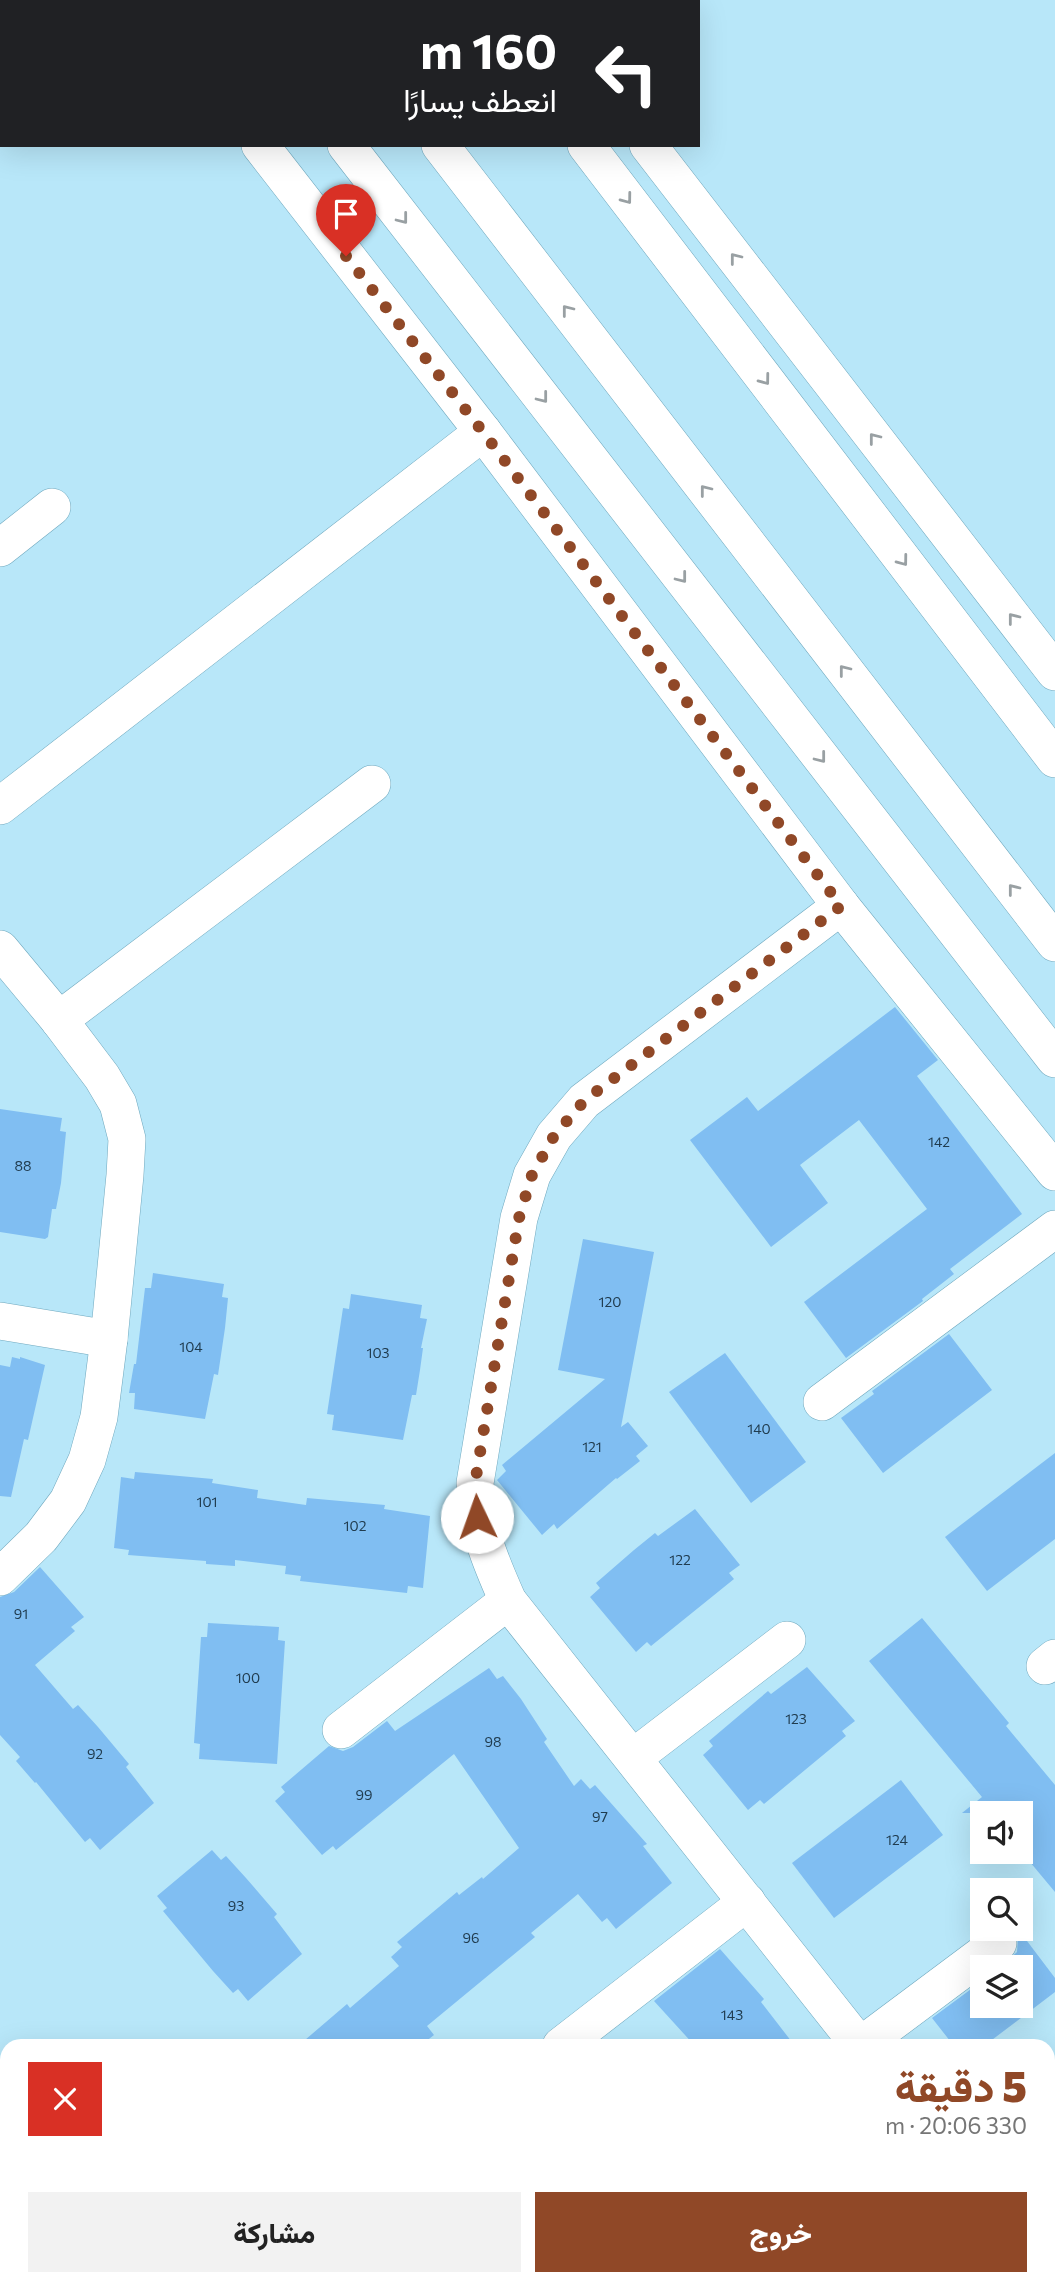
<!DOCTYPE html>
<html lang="ar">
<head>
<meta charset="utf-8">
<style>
	body { margin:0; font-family:Commissioner,Vazirmatn,sans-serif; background:#f2f2f2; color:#222; direction:rtl; height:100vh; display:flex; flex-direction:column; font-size:26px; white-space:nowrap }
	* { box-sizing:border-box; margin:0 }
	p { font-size:23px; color:#767676 }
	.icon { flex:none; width:38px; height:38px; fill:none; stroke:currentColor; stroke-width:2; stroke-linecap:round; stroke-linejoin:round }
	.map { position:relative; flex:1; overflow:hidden; direction:ltr }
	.details { position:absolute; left:0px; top:2039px; width:1055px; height:247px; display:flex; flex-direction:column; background:#fff; border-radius:21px 21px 0 0; box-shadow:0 7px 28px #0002; direction:rtl }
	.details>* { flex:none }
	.top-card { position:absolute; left:0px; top:0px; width:700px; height:147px; box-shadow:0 7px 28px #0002; direction:rtl; background:#202124; color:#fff; overflow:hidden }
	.controls { position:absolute; left:970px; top:1801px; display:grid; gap:14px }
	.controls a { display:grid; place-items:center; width:63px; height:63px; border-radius:0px; background:#fff; box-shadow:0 7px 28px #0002; font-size:35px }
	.pin { position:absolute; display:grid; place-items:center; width:60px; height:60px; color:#fff; margin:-72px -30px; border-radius:50% 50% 50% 0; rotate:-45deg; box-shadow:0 0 7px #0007 }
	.pin .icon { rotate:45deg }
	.me { position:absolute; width:77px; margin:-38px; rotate:357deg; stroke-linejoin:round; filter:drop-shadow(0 0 5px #0008) }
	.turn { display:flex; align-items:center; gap:24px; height:147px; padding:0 28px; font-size:32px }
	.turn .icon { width:91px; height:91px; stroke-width:2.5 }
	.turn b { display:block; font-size:49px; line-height:60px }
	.round { display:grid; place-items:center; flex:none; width:74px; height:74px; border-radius:0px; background:#f2f2f2 }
	.headline { display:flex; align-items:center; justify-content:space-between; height:119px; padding:0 28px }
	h1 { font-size:42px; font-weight:800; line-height:52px; color:#904827 }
	.button { display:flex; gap:14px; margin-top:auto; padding:14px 28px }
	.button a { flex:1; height:80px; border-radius:0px; background:#904827; color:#fff; font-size:28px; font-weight:800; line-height:80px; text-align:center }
	.button a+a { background:#f2f2f2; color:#222 }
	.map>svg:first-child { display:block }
	.building { fill:#80bef2 }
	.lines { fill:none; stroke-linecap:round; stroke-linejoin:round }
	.minor-casing { stroke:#6fa8be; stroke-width:38 }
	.minor { stroke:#fff; stroke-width:37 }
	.oneway { stroke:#99a0a3 }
	.route { stroke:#904827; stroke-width:12; stroke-dasharray:0 21.6 }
	.labels { text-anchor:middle; stroke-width:6; stroke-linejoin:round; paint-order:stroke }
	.number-label { font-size:14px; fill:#203c4f }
</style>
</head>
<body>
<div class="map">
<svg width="1055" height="2284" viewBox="0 0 1055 2284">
	<rect width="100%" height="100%" fill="#b8e7f9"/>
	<g class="building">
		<polygon points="895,1007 938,1060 917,1076 1022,1214 950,1269 954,1274 922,1299 923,1301 846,1358 804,1302 927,1209 859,1120 800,1165 828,1203 771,1247 690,1140 747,1097 758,1111"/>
		<polygon points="0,1109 62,1118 60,1131 66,1132 61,1183 56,1209 52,1209 48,1237 45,1239 0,1232"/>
		<polygon points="583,1239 654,1252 621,1427 628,1422 648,1446 636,1456 640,1461 617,1479 616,1478 557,1529 554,1524 542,1535 497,1480 506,1471 502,1465 605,1379 558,1370"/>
		<polygon points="153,1273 224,1284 222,1297 228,1298 225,1328 218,1375 214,1374 205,1419 134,1409 135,1393 129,1393 134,1364 136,1364 145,1288 151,1288"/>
		<polygon points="351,1294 422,1305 420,1318 427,1319 421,1348 423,1348 420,1370 416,1395 412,1395 403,1440 332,1430 334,1415 327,1414 343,1308 349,1309"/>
		<polygon points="949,1334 992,1390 883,1473 841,1418 874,1394 872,1391"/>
		<polygon points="725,1353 806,1462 751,1503 669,1392"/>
		<polygon points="12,1357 20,1359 20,1357 45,1365 28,1440 24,1439 11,1497 0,1496 0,1365 10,1367"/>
		<polygon points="1055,1453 1055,1539 987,1591 945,1537"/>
		<polygon points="135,1472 213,1479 212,1483 258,1490 257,1498 306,1505 307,1498 385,1505 384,1509 430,1516 423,1588 408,1586 407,1593 300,1581 301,1576 285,1574 286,1566 235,1560 235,1566 206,1564 206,1561 128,1555 129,1550 114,1548 121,1477 134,1479"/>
		<polygon points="695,1509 740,1565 729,1573 734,1579 651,1646 647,1642 636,1652 590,1597 600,1588 596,1583 634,1550 655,1533 658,1536"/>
		<polygon points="40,1567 84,1617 71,1627 75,1631 35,1665 73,1709 78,1705 98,1727 129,1764 126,1767 154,1803 100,1850 90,1838 85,1842 36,1782 35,1783 16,1761 20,1757 0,1735 0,1597 14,1592"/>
		<polygon points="922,1618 1009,1723 1006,1726 1055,1785 1055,1892 1020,1850 1020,1813 962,1813 982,1797 869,1661"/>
		<polygon points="208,1623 279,1627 278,1640 285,1641 277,1764 199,1759 200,1744 194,1743 201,1637 207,1637"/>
		<polygon points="807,1667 855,1721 842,1731 846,1736 764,1804 760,1800 748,1810 703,1755 713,1746 709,1741 768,1691 771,1694"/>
		<polygon points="489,1668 497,1679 503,1676 521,1699 547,1739 544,1742 574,1786 581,1779 590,1789 595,1785 647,1844 643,1846 672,1883 616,1929 607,1918 602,1922 578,1894 531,1933 535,1937 427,2026 434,2035 420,2046 298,2046 347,2004 350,2008 399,1966 391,1957 402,1947 397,1942 457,1892 459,1895 482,1877 483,1879 519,1848 454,1754 336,1850 333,1846 322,1855 275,1801 285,1792 281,1787 329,1746 343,1751 353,1747 387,1721 395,1731"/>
		<polygon points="901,1780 943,1835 834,1918 792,1863"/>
		<polygon points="212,1850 221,1860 226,1856 246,1878 277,1914 274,1917 302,1954 248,2001 238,1989 233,1993 213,1971 163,1911 167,1908 157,1896"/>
		<polygon points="1018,1937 1024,1937 1055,1978 1055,1992 984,2046 954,2046 932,2018 982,1981 982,2006 1020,2006 1020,1967 1001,1967 1017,1952"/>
		<polygon points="720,1949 764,1999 761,2002 795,2046 695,2046 654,2001"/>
	</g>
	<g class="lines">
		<defs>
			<g id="minor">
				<polyline points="147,0 149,2"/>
				<polyline points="234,0 235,2"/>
				<polyline points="328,0 329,2"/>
				<polyline points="475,0 476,2"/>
				<polyline points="536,0 538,2"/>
				<polyline points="260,145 483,432 841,906 1055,1172"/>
				<polyline points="346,145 1055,1059"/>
				<polyline points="440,145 1055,943"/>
				<polyline points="586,145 1055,759"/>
				<polyline points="648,145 1055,672"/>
				<polyline points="0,548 52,507"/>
				<polyline points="0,806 483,432"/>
				<path d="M841,906l-257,195 -30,35 -22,39 -13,43 -44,265c3,49 13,73 33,118l352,445"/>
				<polyline points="0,949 59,1020 102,1077 118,1104 127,1139 125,1175 109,1339 99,1417 87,1460 68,1501 41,1537 0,1577"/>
				<polyline points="59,1020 372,784"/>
				<polyline points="0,1321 109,1339"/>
				<polyline points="822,1402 1055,1229"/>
				<polyline points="1045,1666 1055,1658"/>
				<polyline points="341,1730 508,1601"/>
				<polyline points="634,1757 787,1640"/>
				<polyline points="561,2046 747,1902"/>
				<polyline points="860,2046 998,1943"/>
				<polyline points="0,2124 7,2134"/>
				<polyline points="1048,2242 1055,2245"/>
				<polyline points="118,2278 122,2284"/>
				<polyline points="379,2278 383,2284"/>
				<polyline points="252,2284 259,2278"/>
				<polyline points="903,2284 907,2278"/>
			</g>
		</defs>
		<use href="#minor" class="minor-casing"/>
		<use href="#minor" class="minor"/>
	</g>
	<defs><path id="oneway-chevron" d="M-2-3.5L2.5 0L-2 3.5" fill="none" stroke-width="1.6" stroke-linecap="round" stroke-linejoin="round" transform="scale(1.75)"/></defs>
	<g class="oneway">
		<use href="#oneway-chevron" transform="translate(627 199) rotate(53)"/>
		<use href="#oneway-chevron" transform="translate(403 219) rotate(52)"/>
		<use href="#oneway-chevron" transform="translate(735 258) rotate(-128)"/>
		<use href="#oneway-chevron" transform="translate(567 310) rotate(-128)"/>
		<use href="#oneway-chevron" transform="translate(765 380) rotate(53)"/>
		<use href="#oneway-chevron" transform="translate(543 398) rotate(52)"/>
		<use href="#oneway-chevron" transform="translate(874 438) rotate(-128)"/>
		<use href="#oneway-chevron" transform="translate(705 490) rotate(-128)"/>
		<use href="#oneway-chevron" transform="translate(903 561) rotate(53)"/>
		<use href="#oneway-chevron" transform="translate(682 578) rotate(52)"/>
		<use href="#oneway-chevron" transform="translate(1013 618) rotate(-128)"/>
		<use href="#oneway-chevron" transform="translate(844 670) rotate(-128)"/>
		<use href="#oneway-chevron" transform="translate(821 758) rotate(52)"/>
		<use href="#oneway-chevron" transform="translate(1013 889) rotate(-128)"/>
	</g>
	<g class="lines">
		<polyline class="route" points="346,256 483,432 841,906 584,1101 554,1136 532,1175 519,1218 475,1483 477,1517"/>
	</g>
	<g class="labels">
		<g class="number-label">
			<text x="939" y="1147">142</text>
			<text x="23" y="1171">88</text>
			<text x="610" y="1307">120</text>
			<text x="191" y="1352">104</text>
			<text x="378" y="1358">103</text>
			<text x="759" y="1434">140</text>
			<text x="592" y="1452">121</text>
			<text x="207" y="1507">101</text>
			<text x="355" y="1531">102</text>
			<text x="680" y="1565">122</text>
			<text x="21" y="1619">91</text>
			<text x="248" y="1683">100</text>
			<text x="796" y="1724">123</text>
			<text x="493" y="1747">98</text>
			<text x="95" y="1759">92</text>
			<text x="364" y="1800">99</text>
			<text x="600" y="1822">97</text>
			<text x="897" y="1845">124</text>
			<text x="236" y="1911">93</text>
			<text x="471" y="1943">96</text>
			<text x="732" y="2020">143</text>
		</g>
	</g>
</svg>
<div class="controls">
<a><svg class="icon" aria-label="sound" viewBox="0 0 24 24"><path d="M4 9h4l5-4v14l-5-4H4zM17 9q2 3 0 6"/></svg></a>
<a><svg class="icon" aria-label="search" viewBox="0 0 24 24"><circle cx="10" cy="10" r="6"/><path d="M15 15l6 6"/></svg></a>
<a><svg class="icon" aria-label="layers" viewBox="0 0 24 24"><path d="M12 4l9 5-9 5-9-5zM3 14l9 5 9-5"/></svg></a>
</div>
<div class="pin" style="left:346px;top:256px;background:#d93025"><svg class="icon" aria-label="arrive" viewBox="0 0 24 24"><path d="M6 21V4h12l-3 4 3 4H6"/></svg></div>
<svg class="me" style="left:477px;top:1517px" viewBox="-20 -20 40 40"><circle r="19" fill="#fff"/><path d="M0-13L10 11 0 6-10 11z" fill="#904827"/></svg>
<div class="top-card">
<div class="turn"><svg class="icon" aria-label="left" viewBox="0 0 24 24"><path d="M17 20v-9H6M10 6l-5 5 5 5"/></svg><div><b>160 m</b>انعطف يسارًا</div></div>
</div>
<section class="details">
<div class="headline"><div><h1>5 دقيقة</h1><p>330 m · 20:06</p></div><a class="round" style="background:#d93025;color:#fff"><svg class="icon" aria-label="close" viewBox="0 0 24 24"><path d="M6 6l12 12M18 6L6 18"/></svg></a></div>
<div class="button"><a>خروج</a><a>مشاركة</a></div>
</section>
</div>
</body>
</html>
